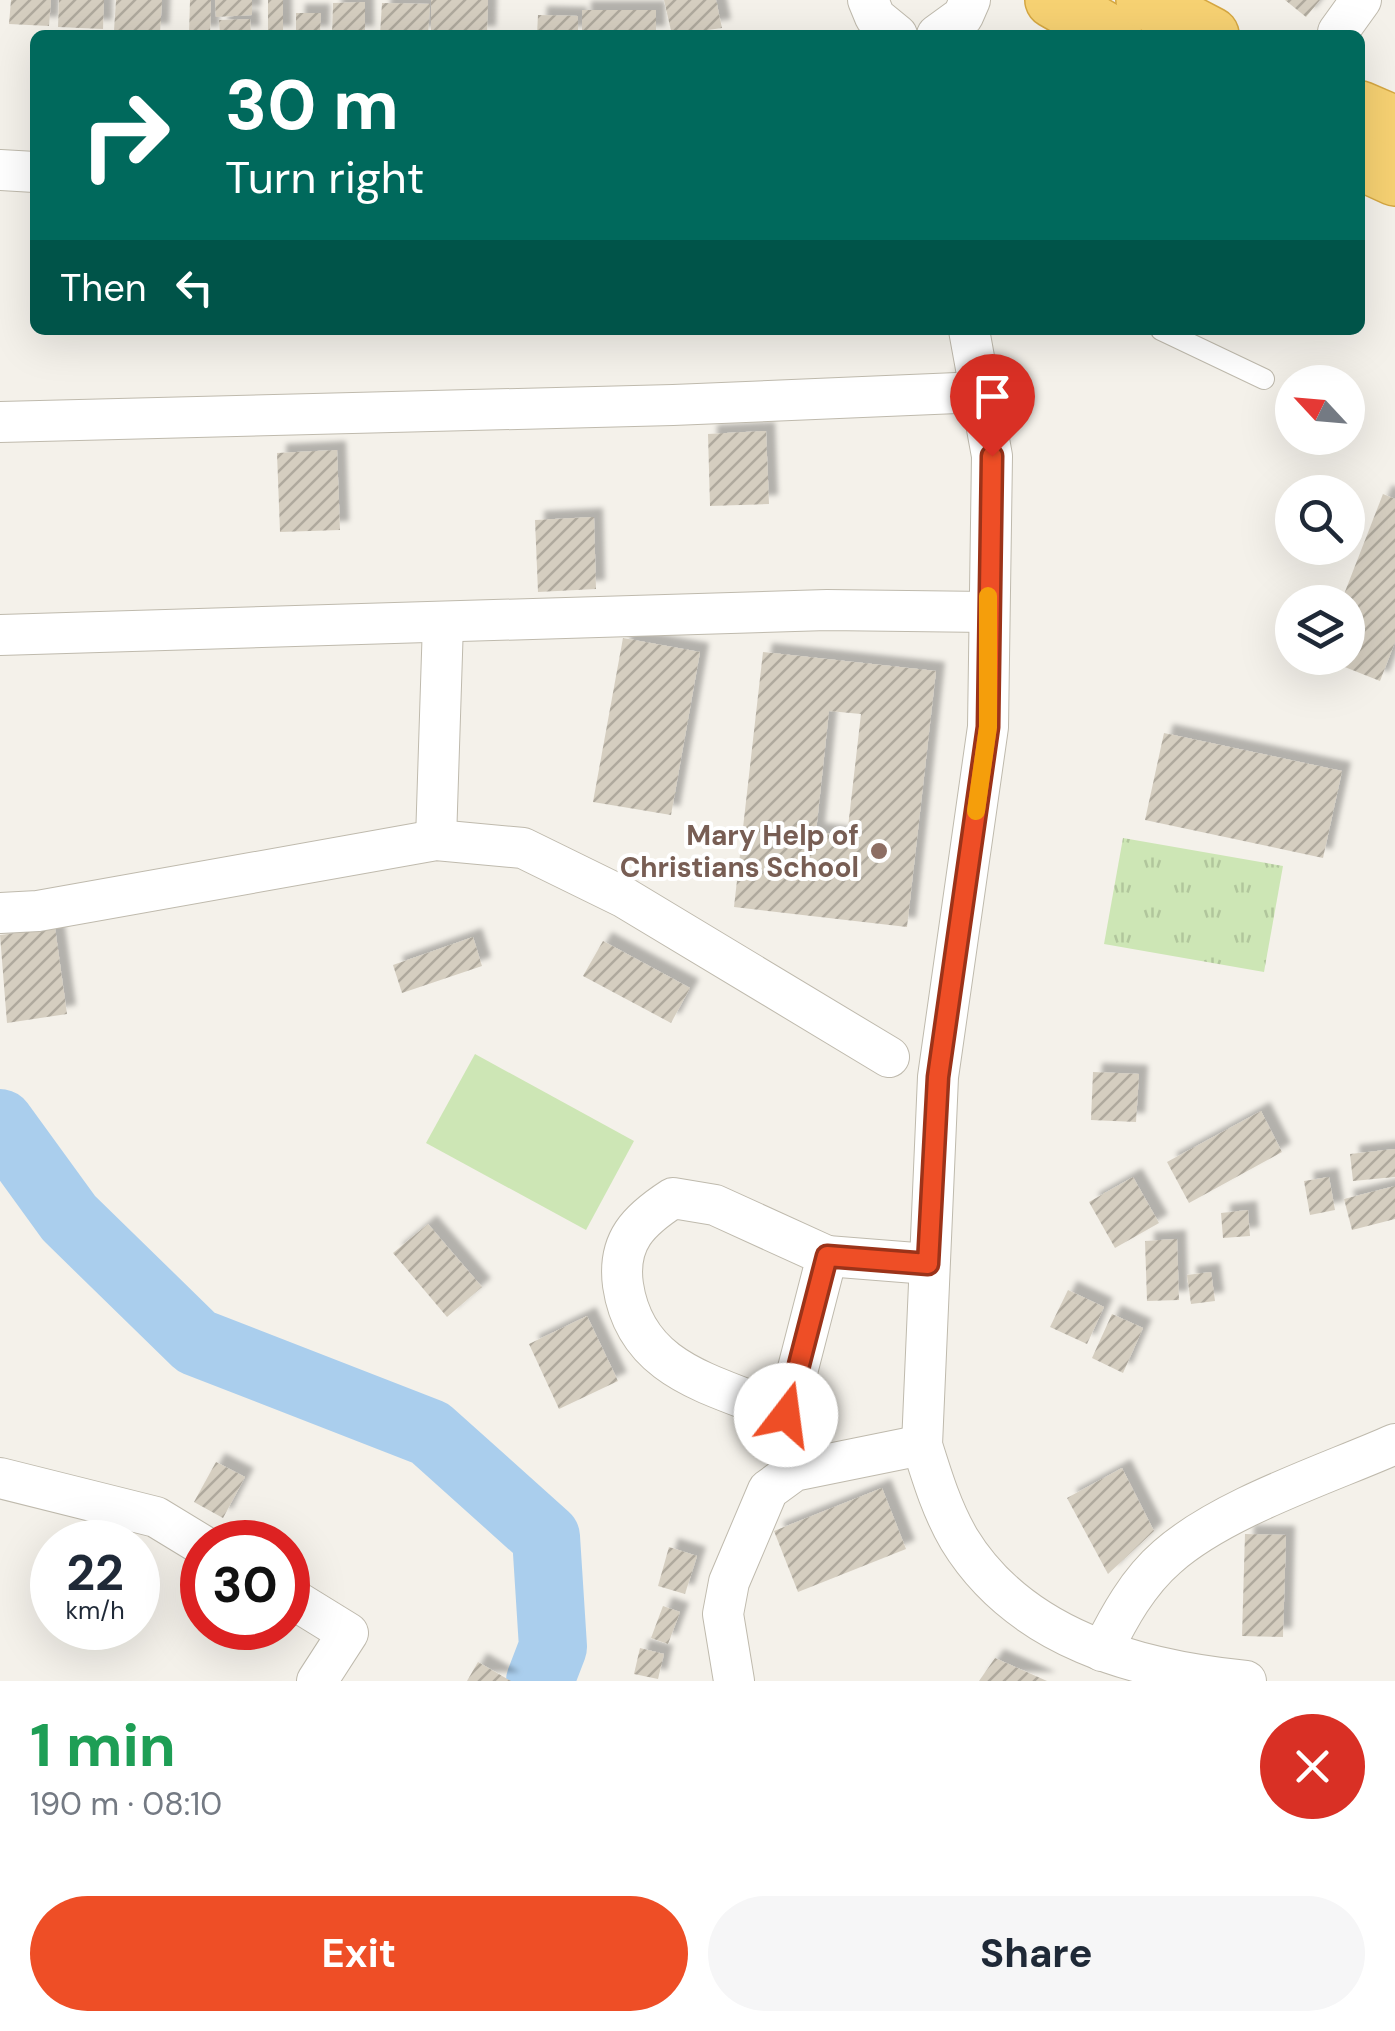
<!DOCTYPE html>
<html lang="en">
<head>
<meta charset="utf-8">
<style>
	body { margin:0; font-family:"DM Sans",sans-serif; background:#f6f6f7; color:#1f2937; height:100vh; display:flex; flex-direction:column; font-size:38px; white-space:nowrap }
	* { box-sizing:border-box; margin:0 }
	p { font-size:32px; color:#747a83 }
	.icon { flex:none; width:55px; height:55px; fill:none; stroke:currentColor; stroke-width:2; stroke-linecap:round; stroke-linejoin:round }
	.map { position:relative; height:1681px; overflow:hidden }
	.details { display:flex; flex-direction:column; background:#fff; flex:1 }
	.details>* { flex:none }
	.banner { position:absolute; left:30px; top:30px; width:1335px; height:305px; border-radius:15px; box-shadow:0 10px 40px #0002; background:#00695c; color:#fff; overflow:hidden }
	.needle { width:65px; rotate:296deg }
	.fabs { position:absolute; left:1275px; top:365px; display:grid; gap:20px }
	.fabs a { display:grid; place-items:center; width:90px; height:90px; border-radius:50%; background:#fff; box-shadow:0 10px 40px #0002; font-size:50px }
	.speed { position:absolute; left:30px; top:1520px; display:flex; gap:20px; font-size:50px; font-weight:700; text-align:center }
	.speed>* { display:grid; place-content:center; width:130px; height:130px; border-radius:50%; background:#fff; box-shadow:0 10px 40px #0002; line-height:1 }
	.speed small { font-size:25px; font-weight:400 }
	.speed .limit { border:15px solid #d22; background:#fff; color:#111 }
	.pin { position:absolute; display:grid; place-items:center; width:85px; height:85px; color:#fff; margin:-102px -42px; border-radius:50% 50% 50% 0; rotate:-45deg; box-shadow:0 0 10px #0007 }
	.pin .icon { rotate:45deg }
	.me { position:absolute; width:110px; margin:-55px; rotate:15deg; stroke-linejoin:round; filter:drop-shadow(0 0 8px #0008) }
	.turn { display:flex; align-items:center; gap:35px; height:210px; padding:0 30px; font-size:45px }
	.turn .icon { width:130px; height:130px; stroke-width:2.5 }
	.turn b { display:block; font-size:70px; line-height:85px }
	.then { display:flex; align-items:center; height:95px; padding:0 30px; background:#0003; gap:20px; font-size:38px }
	.round { display:grid; place-items:center; flex:none; width:105px; height:105px; border-radius:52px; background:#f6f6f7 }
	.summary { display:flex; align-items:center; justify-content:space-between; height:170px; padding:0 30px }
	h1 { font-size:60px; font-weight:700; line-height:75px; color:#1e9e55 }
	.cta { display:flex; gap:20px; margin-top:auto; padding:20px 30px }
	.cta a { flex:1; height:115px; border-radius:60px; background:#ee4e26; color:#fff; font-size:40px; font-weight:700; line-height:115px; text-align:center }
	.cta a+a { background:#f6f6f7; color:#1f2937 }
	.map>svg:first-child { display:block }
	.park { fill:url(#park-tufts) }
	.pitch { fill:#cde6b5 }
	.lines { fill:none; stroke-linecap:round; stroke-linejoin:round }
	.river { stroke:#aaceed; stroke-width:68 }
	.building { fill:url(#building-hatch); fill-rule:evenodd; filter:url(#shadow) }
	.lane-casing { stroke:#bfbaad; stroke-width:22 }
	.street-casing { stroke:#bfbaad; stroke-width:42 }
	.highway-casing { stroke:#d5a742; stroke-width:58 }
	.lane { stroke:#fff; stroke-width:20 }
	.street { stroke:#fff; stroke-width:40 }
	.highway { stroke:#f6d172; stroke-width:55 }
	.route-casing { stroke:#9b3319; stroke-width:25 }
	.route { stroke:#ee4e26; stroke-width:18 }
	.slow { stroke:#f59e0b; stroke-width:18 }
	.education-dot { fill:#8d6e63; stroke:#fff; stroke-width:4 }
	.labels { text-anchor:middle; stroke-width:8; stroke-linejoin:round; paint-order:stroke }
	.education-label { font-size:28px; font-weight:bold; fill:#785e54; stroke:#fff; text-anchor:end }
</style>
</head>
<body>
<div class="map">
<svg width="1395" height="1681" viewBox="0 0 1395 1681">
	<defs>
		<pattern id="park-tufts" width="24" height="20" patternUnits="userSpaceOnUse" patternTransform="scale(2.5)"><rect width="24" height="20" fill="#cde6b5"/><path d="M3 7l-1-3M5 7V3M7 7l1-3M15 17l-1-3M17 17v-4M19 17l1-3" fill="none" stroke="#b1c69c"/></pattern>
		<pattern id="building-hatch" width="6" height="6" patternUnits="userSpaceOnUse" patternTransform="scale(2.5)"><rect width="6" height="6" fill="#d5cec0"/><path d="M-1 1l2-2M0 6l6-6M5 7l2-2" fill="none" stroke="#afa99d"/></pattern>
		<filter id="shadow"><feDropShadow dx="9" dy="-9" stdDeviation="2.5" flood-color="#0004"/></filter>
	</defs>
	<rect width="100%" height="100%" fill="#f4f1ea"/>
	<polygon class="park" points="1123,838 1283,866 1264,972 1104,944"/>
	<polygon class="pitch" points="475,1054 634,1141 586,1230 426,1143"/>
	<g class="lines">
		<polyline class="river" points="0,1123 69,1218 196,1342 430,1433 546,1537 553,1647 540,1681"/>
	</g>
	<g class="building">
		<polygon points="11,0 51,0 49,26 9,24"/>
		<polygon points="59,0 104,0 103,29 58,27"/>
		<polygon points="116,0 162,0 160,33 114,31"/>
		<polygon points="190,0 211,0 210,35 189,35"/>
		<polygon points="215,0 252,0 252,15 216,17"/>
		<rect x="268" y="0" width="15" height="35"/>
		<polygon points="431,0 488,0 487,35 431,35"/>
		<polygon points="664,0 716,0 722,28 672,35"/>
		<polygon points="1285,0 1320,0 1306,17"/>
		<polygon points="365,2 365,35 332,35 333,3"/>
		<polygon points="382,3 430,4 428,35 380,35"/>
		<rect x="582" y="10" width="74" height="25"/>
		<polygon points="296,13 321,13 320,35 296,35"/>
		<polygon points="538,15 578,16 578,35 537,35"/>
		<polygon points="250,19 251,35 220,35 219,20"/>
		<polygon points="766,431 769,504 710,506 708,434"/>
		<polygon points="337,450 340,530 280,532 277,453"/>
		<polygon points="1383,494 1395,499 1395,642 1380,681 1322,658 1348,658 1348,602 1341,602"/>
		<polygon points="594,517 596,589 538,592 535,520"/>
		<polygon points="623,638 700,652 671,815 593,802"/>
		<path d="M763,652l173,19 -29,256 -173,-20zM829,711l32,3 -14,122 -31,-4z"/>
		<polygon points="1164,733 1342,771 1323,858 1145,820"/>
		<polygon points="55,928 67,1014 7,1023 0,935"/>
		<polygon points="473,937 482,966 402,993 393,965"/>
		<polygon points="603,941 690,988 671,1023 583,976"/>
		<polygon points="1093,1072 1139,1074 1136,1122 1091,1120"/>
		<polygon points="1261,1111 1282,1152 1189,1203 1167,1162"/>
		<polygon points="1395,1149 1395,1177 1353,1181 1350,1154"/>
		<polygon points="1133,1177 1159,1223 1115,1248 1089,1202"/>
		<polygon points="1329,1177 1335,1210 1310,1215 1304,1181"/>
		<polygon points="1395,1186 1395,1219 1352,1230 1344,1199"/>
		<polygon points="1248,1210 1250,1236 1223,1238 1221,1213"/>
		<polygon points="428,1224 482,1287 447,1317 393,1253"/>
		<polygon points="1177,1239 1179,1300 1147,1301 1145,1241"/>
		<polygon points="1211,1272 1215,1301 1191,1304 1187,1275"/>
		<polygon points="1068,1290 1104,1307 1087,1344 1050,1327"/>
		<polygon points="1112,1314 1143,1328 1123,1373 1092,1358"/>
		<polygon points="587,1316 618,1381 559,1409 529,1344"/>
		<polygon points="216,1462 245,1477 223,1518 194,1502"/>
		<polygon points="1122,1468 1154,1531 1108,1574 1067,1498"/>
		<polygon points="882,1488 906,1549 798,1592 774,1531"/>
		<polygon points="1245,1534 1286,1535 1283,1637 1242,1636"/>
		<polygon points="669,1547 697,1556 685,1594 658,1586"/>
		<polygon points="663,1606 680,1612 668,1644 651,1638"/>
		<polygon points="640,1648 664,1654 658,1679 634,1674"/>
		<polygon points="995,1658 1047,1681 979,1681"/>
		<polygon points="478,1662 511,1681 467,1681"/>
	</g>
	<g class="lines">
		<defs>
			<polyline id="lane" points="1161,330 1264,379"/>
			<g id="street">
				<polyline points="868,0 875,17 897,35"/>
				<polyline points="1338,32 1361,0"/>
				<polyline points="937,35 963,16 970,0"/>
				<polyline points="0,170 35,172"/>
				<path d="M969,330l23,126 -4,271 -50,350 -16,368c10,32 20,65 37,94 61,100 178,131 287,142"/>
				<polyline points="0,422 673,405 981,392"/>
				<polyline points="0,635 827,610 987,612"/>
				<polyline points="436,840 443,623"/>
				<polyline points="0,913 38,911 436,840 523,848 625,898 889,1057"/>
				<polyline points="827,1256 928,1264"/>
				<path d="M786,1415c-71,-31 -150,-42 -163,-130 -6,-44 16,-65 50,-87l42,7 112,51 -41,159 8,56"/>
				<polyline points="0,1478 156,1517 202,1545"/>
				<polyline points="288,1596 348,1633 317,1681"/>
				<path d="M1102,1651c17,-34 36,-69 65,-94 55,-49 160,-83 228,-113"/>
				<polyline points="734,1681 723,1614 729,1582 768,1490 794,1471 922,1445"/>
			</g>
			<g id="highway">
				<polyline points="1053,0 1114,35"/>
				<polyline points="1144,0 1211,35"/>
				<polyline points="1360,109 1395,124"/>
				<polyline points="1360,162 1395,178"/>
			</g>
		</defs>
		<use href="#lane" class="lane-casing"/>
		<use href="#street" class="street-casing"/>
		<use href="#highway" class="highway-casing"/>
		<use href="#lane" class="lane"/>
		<use href="#street" class="street"/>
		<use href="#highway" class="highway"/>
	</g>
	<g class="lines">
		<defs>
			<polyline id="route" points="786,1415 827,1256 928,1264 938,1077 988,727 992,456"/>
		</defs>
		<use href="#route" class="route-casing"/>
		<use href="#route" class="route"/>
		<polyline class="slow" points="976,811 988,727 988,596"/>
	</g>
	<circle class="education-dot" cx="879" cy="851" r="10"/>
	<g class="labels">
		<g class="education-label">
			<text x="859" y="845">Mary Help of<tspan x="859" dy="32">Christians School</tspan></text>
		</g>
	</g>
</svg>
<div class="fabs">
<a><svg class="needle" viewBox="-14 -14 28 28"><path d="M0-13l5 13h-10z" fill="#e53935"/><path d="M0 13l5-13h-10z" fill="#747a83"/></svg></a>
<a><svg class="icon" aria-label="search" viewBox="0 0 24 24"><circle cx="10" cy="10" r="6"/><path d="M15 15l6 6"/></svg></a>
<a><svg class="icon" aria-label="layers" viewBox="0 0 24 24"><path d="M12 4l9 5-9 5-9-5zM3 14l9 5 9-5"/></svg></a>
</div>
<div class="speed"><div>22<small>km/h</small></div><div class="limit">30</div></div>
<div class="pin" style="left:992px;top:456px;background:#d93025"><svg class="icon" aria-label="arrive" viewBox="0 0 24 24"><path d="M6 21V4h12l-3 4 3 4H6"/></svg></div>
<svg class="me" style="left:786px;top:1415px" viewBox="-20 -20 40 40"><circle r="19" fill="#fff"/><path d="M0-13L10 11 0 6-10 11z" fill="#ee4e26"/></svg>
<div class="banner">
<div class="turn"><svg class="icon" aria-label="right" viewBox="0 0 24 24"><path d="M7 20v-9h11M14 6l5 5-5 5"/></svg><div><b>30 m</b>Turn right</div></div>
<div class="then">Then<svg class="icon" aria-label="left" viewBox="0 0 24 24"><path d="M17 20v-9H6M10 6l-5 5 5 5"/></svg></div>
</div>
</div>
<section class="details">
<div class="summary"><div><h1>1 min</h1><p>190 m · 08:10</p></div><a class="round" style="background:#d93025;color:#fff"><svg class="icon" aria-label="close" viewBox="0 0 24 24"><path d="M6 6l12 12M18 6L6 18"/></svg></a></div>
<div class="cta"><a>Exit</a><a>Share</a></div>
</section>
</body>
</html>
